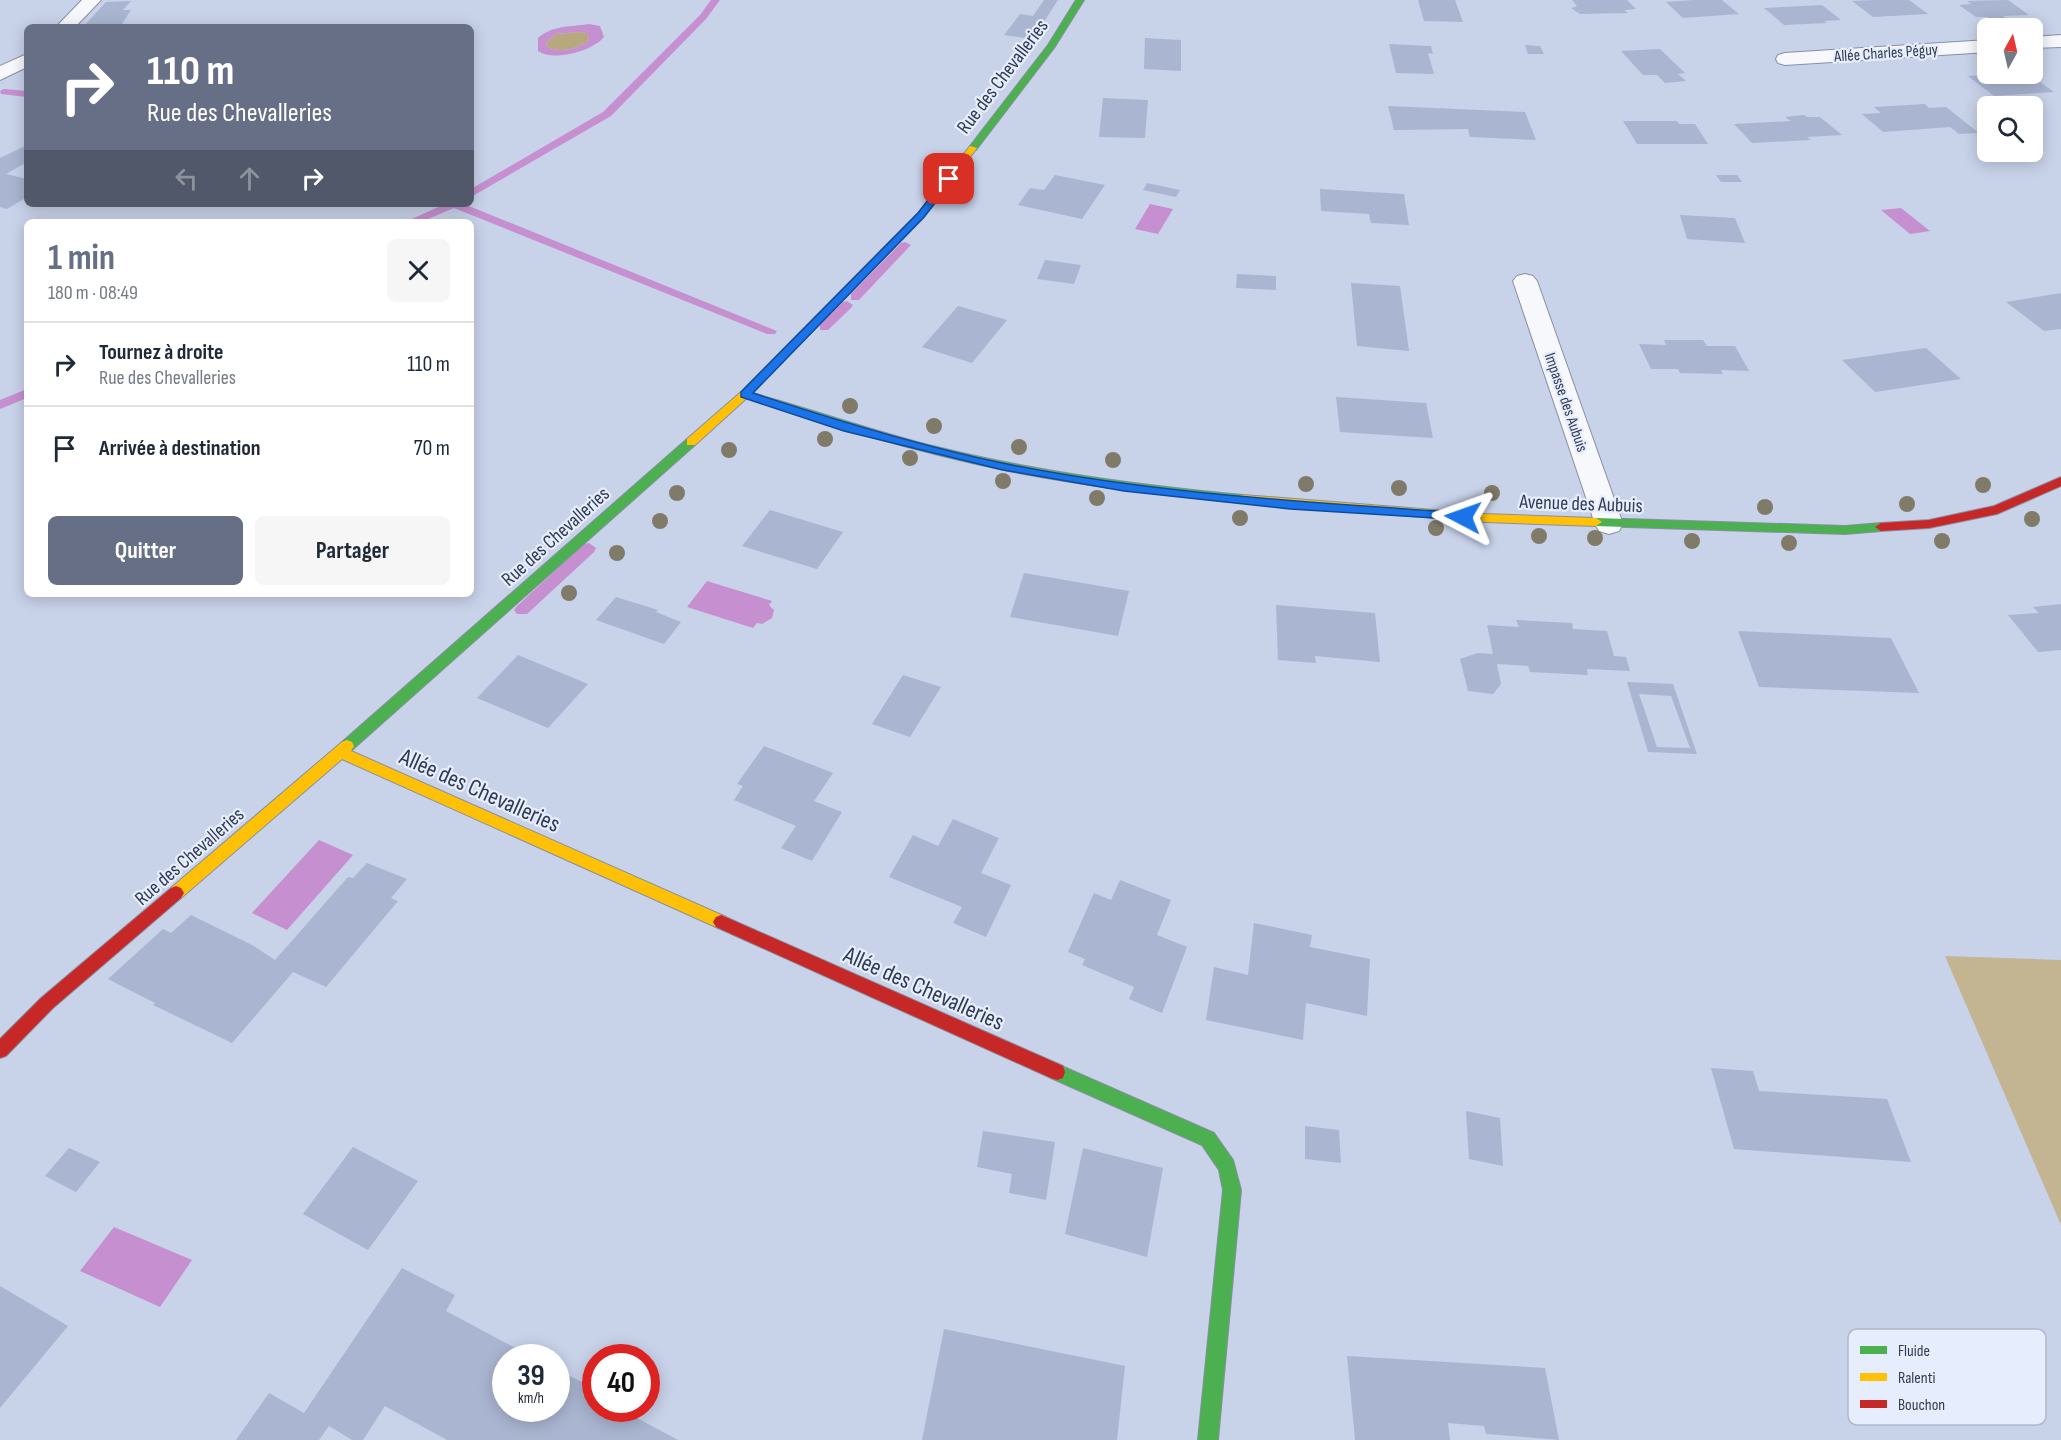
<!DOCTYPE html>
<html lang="fr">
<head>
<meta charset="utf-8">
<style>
	body { margin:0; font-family:"Sofia Sans Condensed",sans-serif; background:#f6f6f7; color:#1f2937; height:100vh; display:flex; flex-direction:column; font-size:22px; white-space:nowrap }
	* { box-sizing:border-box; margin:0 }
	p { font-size:20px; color:#747a83 }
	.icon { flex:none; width:33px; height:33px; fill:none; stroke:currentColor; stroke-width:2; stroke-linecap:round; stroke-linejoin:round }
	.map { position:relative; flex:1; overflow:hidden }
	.side { position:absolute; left:24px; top:219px; width:450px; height:378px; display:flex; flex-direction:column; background:#fff; border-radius:9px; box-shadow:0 3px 15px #0003 }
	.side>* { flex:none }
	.top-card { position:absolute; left:24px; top:24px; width:450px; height:183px; border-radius:9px; box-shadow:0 3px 15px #0003; background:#666f85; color:#fff; overflow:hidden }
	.needle { width:39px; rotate:8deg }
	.buttons { position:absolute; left:1977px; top:18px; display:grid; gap:12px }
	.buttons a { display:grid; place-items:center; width:66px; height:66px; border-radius:9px; background:#fff; box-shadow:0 3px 15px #0003; font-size:30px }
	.speed { position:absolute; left:492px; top:1344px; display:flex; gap:12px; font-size:30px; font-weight:700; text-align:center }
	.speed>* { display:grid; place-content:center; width:78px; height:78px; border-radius:50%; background:#fff; box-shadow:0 3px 15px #0003; line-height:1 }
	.speed small { font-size:15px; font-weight:400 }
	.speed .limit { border:9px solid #d22; background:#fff; color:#111 }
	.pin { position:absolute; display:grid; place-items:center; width:51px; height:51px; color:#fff; margin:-26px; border-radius:12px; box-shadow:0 3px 9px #0006 }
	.me { position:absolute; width:66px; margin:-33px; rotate:274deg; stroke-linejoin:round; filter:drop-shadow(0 0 4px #0008) }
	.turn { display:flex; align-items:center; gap:21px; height:126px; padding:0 24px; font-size:27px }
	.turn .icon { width:78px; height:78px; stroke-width:2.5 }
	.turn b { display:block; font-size:42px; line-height:51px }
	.lanes { display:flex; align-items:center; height:57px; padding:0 24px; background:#0003; justify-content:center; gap:30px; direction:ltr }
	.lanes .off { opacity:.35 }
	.round { display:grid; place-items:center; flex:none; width:63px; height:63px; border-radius:9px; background:#f6f6f7 }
	.head { display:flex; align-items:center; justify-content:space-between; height:102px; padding:0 24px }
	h1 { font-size:36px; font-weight:700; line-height:45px; color:#666f85 }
	.action { display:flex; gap:12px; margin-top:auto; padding:12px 24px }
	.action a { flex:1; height:69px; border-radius:9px; background:#666f85; color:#fff; font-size:24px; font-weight:700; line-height:69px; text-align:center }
	.action a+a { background:#f6f6f7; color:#1f2937 }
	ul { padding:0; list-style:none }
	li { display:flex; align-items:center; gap:18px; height:84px; padding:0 24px; border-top:2px solid #e0e1e3 }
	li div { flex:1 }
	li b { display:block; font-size:22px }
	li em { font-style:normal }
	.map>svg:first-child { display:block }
	.green { fill:#c4b592 }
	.forest { fill:#b8a87e }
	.water { fill:#c690d0; fill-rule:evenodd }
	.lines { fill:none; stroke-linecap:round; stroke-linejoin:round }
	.stream { fill:#c690d0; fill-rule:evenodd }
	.building { fill:#aab5d1; fill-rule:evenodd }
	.street-casing { stroke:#8890a3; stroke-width:2 }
	.fast-casing { stroke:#8890a3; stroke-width:2 }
	.slow-casing { stroke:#8890a3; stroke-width:2 }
	.jam-casing { stroke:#8890a3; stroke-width:2 }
	.street { fill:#f7f8fc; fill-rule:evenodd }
	.fast { fill:#4caf50; fill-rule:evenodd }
	.slow { fill:#ffc107; fill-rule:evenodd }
	.jam { fill:#c62828; fill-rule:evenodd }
	.tree { fill:#807b69 }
	.route { fill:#1a73e8; stroke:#114b97; stroke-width:1.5 }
	.labels { text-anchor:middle; stroke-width:4.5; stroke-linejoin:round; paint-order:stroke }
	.far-street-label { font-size:16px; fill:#313a4f; stroke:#e6eefe }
	.street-label { font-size:20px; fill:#313a4f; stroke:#e6eefe }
	.near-street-label { font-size:24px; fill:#313a4f; stroke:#e6eefe }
	.key { fill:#e6eefe; stroke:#b0b8ca; stroke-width:1.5 }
	.key-label { font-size:16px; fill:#313a4f }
</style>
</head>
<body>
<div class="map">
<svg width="2061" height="1440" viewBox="0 0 2061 1440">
	<rect width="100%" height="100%" fill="#c8d2e9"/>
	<polygon class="green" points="1945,956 2061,960 2061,1225"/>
	<path class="forest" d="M579,32l8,1 2,7c-11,9 -30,14 -43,6l1,-4 9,-8z"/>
	<g class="water">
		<path d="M589,24l11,2 4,11c-11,14 -51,25 -66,14v-13c15,-13 32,-11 51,-14zM579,32l8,1 2,7c-11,9 -30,14 -43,6l1,-4 9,-8z"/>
		<polygon points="1150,204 1173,209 1158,234 1135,229"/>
		<polygon points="1901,208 1930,231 1910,234 1881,210"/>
		<polygon points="707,581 772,601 769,605 774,610 772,618 762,624 757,623 753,628 687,607"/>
		<polygon points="319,840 353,855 287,930 252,913"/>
		<polygon points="114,1227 192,1260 160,1307 80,1271"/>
	</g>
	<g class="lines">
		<g class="stream">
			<polygon points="711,0 720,0 706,19 611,116 471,197 471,189 603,112 700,15"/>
			<polygon points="4,89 27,91 27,97 1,94 0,91"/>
			<polygon points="445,204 464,204 777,331 775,334 767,334 454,208 421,222 405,222"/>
			<polygon points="905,242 911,245 909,247 859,300 851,300 851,294 901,243"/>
			<polygon points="847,301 853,305 851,308 828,330 820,330 820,324 843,302"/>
			<polygon points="27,389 27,398 0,409 0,400"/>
			<polygon points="589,543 596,548 594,552 527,614 517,614 514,610 517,606 584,544"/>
		</g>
	</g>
	<g class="building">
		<polygon points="1044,0 1058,0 1033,39 1004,35 1020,14 1033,16"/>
		<polygon points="1418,0 1455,0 1463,22 1424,21"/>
		<polygon points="1572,0 1627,0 1636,9 1624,10 1628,13 1580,14 1571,8 1577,6"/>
		<polygon points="1694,0 1722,0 1739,14 1683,18 1666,2"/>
		<polygon points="1874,0 1909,0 1928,14 1873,17 1852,1"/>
		<polygon points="2008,0 2029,15 2003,16 2007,19 1991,20 1987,17 1976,17 1959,5 1971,4 1967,1"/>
		<polygon points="131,1 123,10 131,10 120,27 83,27 106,2"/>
		<polygon points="1822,5 1841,20 1824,21 1827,23 1784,25 1764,8"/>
		<polygon points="1145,38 1181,40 1181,71 1144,69"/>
		<polygon points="1389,44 1431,46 1433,54 1428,53 1434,74 1396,73"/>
		<polygon points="1525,45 1540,46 1544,54 1528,54"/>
		<polygon points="1660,49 1685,73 1678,74 1686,81 1665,83 1657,75 1643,75 1621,51"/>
		<polygon points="2013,74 2029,74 2054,92 1994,96 1968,76"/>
		<polygon points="1103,98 1148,100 1145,138 1099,137"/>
		<polygon points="1925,104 1929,108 1946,107 1979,133 1959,134 1950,127 1883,132 1862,114 1881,113 1874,107"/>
		<polygon points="1388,106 1525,112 1536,140 1470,137 1468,129 1394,130"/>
		<polygon points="1804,115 1807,117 1820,117 1842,135 1807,137 1811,140 1752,143 1734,124 1791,121 1785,117"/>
		<polygon points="1623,121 1677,121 1679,124 1695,124 1708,144 1637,144"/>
		<polygon points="27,145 27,162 6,174 27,179 27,197 7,209 0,207 0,158"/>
		<polygon points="1055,175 1105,185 1082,219 1018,205 1030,188 1044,190"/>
		<polygon points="1716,175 1737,175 1742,182 1721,182"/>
		<polygon points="1147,183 1180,190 1176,197 1143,190"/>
		<polygon points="1320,189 1404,194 1409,225 1371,223 1369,214 1321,211"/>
		<polygon points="1680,215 1735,218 1745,243 1687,239"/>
		<polygon points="1045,260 1081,265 1074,284 1037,279"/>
		<polygon points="1237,274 1276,276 1276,290 1236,288"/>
		<polygon points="1351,283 1400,286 1409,351 1357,346"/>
		<polygon points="2061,293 2061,329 2044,331 2006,302"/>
		<polygon points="958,306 1007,320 972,363 922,347"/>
		<polygon points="1664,340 1703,340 1707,346 1735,346 1749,371 1721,370 1723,374 1680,373 1678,369 1651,369 1639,344 1666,345"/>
		<polygon points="1926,348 1961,379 1875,392 1842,360"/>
		<polygon points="1336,397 1426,403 1433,438 1340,432"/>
		<polygon points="770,510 843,532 817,569 742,546"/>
		<polygon points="1024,573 1129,591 1118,636 1010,617"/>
		<polygon points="616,597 658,610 656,612 681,622 664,644 596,620"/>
		<polygon points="2061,604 2061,650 2038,652 2008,615 2039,613 2033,607"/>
		<polygon points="1276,605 1375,613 1380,662 1315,656 1316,663 1278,660"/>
		<polygon points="1516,620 1572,623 1573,629 1607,631 1614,656 1626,657 1630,671 1587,669 1588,675 1530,672 1528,666 1497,664 1501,684 1493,694 1468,691 1460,659 1478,653 1493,654 1487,625 1519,627"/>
		<polygon points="1738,631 1891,638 1919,693 1759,687"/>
		<polygon points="518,655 588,684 548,728 477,698"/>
		<polygon points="903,675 941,687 910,737 872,724"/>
		<path d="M1627,682l46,2 24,70 -49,-2zM1639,694l32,2 19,52 -33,-1z"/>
		<polygon points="764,746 833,773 814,801 842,812 812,861 781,848 796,826 734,800 743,786 737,784"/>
		<polygon points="953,819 999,838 981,873 1011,885 986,937 953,923 962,907 889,877 913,835 938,846"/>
		<polygon points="367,863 407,879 391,898 398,901 326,987 293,972 232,1043 153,1005 155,1003 108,979 163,929 171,933 191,915 252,945 275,960 348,877 353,878"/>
		<polygon points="1120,880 1171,900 1157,935 1187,947 1162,1013 1129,999 1134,987 1082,965 1085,959 1068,952 1094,893 1111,900"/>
		<polygon points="1254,923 1312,935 1310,947 1370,959 1367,1016 1306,1003 1303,1040 1206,1020 1214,967 1248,975"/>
		<polygon points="1711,1068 1753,1071 1759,1091 1887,1099 1911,1162 1734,1149"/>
		<polygon points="1466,1111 1500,1118 1503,1166 1469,1159"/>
		<polygon points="1305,1126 1339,1130 1341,1163 1305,1159"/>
		<polygon points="983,1131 1055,1142 1046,1200 1009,1193 1012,1174 977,1167"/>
		<polygon points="353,1147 418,1181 368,1250 303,1214"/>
		<polygon points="69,1148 100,1162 76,1192 45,1176"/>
		<polygon points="1083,1148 1163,1168 1147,1257 1065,1234"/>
		<polygon points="402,1268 455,1295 446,1311 534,1358 506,1358 506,1408 556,1408 556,1369 596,1389 596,1408 618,1408 678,1440 447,1440 385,1406 363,1440 352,1440 329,1426 319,1440 236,1440 269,1393 304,1413"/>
		<polygon points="0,1286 68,1326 0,1408"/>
		<polygon points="944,1329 1125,1366 1117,1440 922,1440"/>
		<polygon points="1347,1356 1545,1368 1559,1440 1486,1434 1484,1426 1448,1423 1450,1440 1355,1440"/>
	</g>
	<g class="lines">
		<defs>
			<g id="street">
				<polygon points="82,0 101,0 75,27 56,27"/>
				<polygon points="2061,35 2061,47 2032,48 2032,37"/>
				<polygon points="1988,40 1988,52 1785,65 1778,63 1776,59 1778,55 1785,53"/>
				<polygon points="27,54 27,67 0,80 0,66"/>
				<polygon points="1525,274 1533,276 1537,281 1623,524 1619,531 1609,534 1599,531 1595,524 1513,281 1517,276"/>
			</g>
			<g id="fast">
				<polygon points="1076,0 1084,0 1054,48 976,150 970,150 970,146 1048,45"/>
				<path d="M745,391c64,17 127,40 192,56 101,25 203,38 306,48l6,4 -6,4c-80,-8 -160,-17 -239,-33 -89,-18 -176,-45 -263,-74l-1,-2z"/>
				<polygon points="691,438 695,439 695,445 352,750 342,750 340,746 342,742 687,439"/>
				<polygon points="1596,518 1845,526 1881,523 1887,527 1881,531 1845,534 1596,526 1590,522"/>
				<polygon points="1057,1064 1214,1133 1233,1160 1241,1190 1218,1440 1198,1440 1223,1190 1219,1170 1202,1145 1051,1078 1049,1072 1051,1066"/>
			</g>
			<g id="slow">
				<polygon points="970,146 977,148 924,217 749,396 695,445 687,445 687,439 741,392 918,213"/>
				<polygon points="1243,495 1485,514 1596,518 1602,522 1596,526 1485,522 1239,502 1237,499 1239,496"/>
				<polygon points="347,740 352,742 354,746 351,751 726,917 729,922 726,927 721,929 716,927 342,759 181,898 176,900 171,898 168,893 171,888 342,742"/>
			</g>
			<g id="jam">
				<polygon points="2061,477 2061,486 1997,514 1929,528 1881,531 1875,527 1881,523 1929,520 1994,506"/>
				<polygon points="176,886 181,888 184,893 181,898 53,1008 6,1056 0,1058 0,1039 41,998 171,888"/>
				<polygon points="721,915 1063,1066 1065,1072 1063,1078 1057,1080 1051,1078 716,927 713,922 716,917"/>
			</g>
		</defs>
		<use href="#street" class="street-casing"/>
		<use href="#fast" class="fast-casing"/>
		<use href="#slow" class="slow-casing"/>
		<use href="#jam" class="jam-casing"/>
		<use href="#street" class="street"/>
		<use href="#fast" class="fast"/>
		<use href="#slow" class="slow"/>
		<use href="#jam" class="jam"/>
	</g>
	<g class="tree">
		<circle cx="850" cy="406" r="8"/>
		<circle cx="934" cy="426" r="8"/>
		<circle cx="825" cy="439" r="8"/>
		<circle cx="1019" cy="447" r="8"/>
		<circle cx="729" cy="450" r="8"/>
		<circle cx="910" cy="458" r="8"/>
		<circle cx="1113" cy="460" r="8"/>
		<circle cx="1003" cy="481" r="8"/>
		<circle cx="1306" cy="484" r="8"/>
		<circle cx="1983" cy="485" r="8"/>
		<circle cx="1399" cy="488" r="8"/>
		<circle cx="677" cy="493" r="8"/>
		<circle cx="1492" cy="493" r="8"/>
		<circle cx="1097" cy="498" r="8"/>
		<circle cx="1907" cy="504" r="8"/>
		<circle cx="1765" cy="507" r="8"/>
		<circle cx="1240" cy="518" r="8"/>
		<circle cx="2032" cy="519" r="8"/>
		<circle cx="660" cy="521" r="8"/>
		<circle cx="1436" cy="528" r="8"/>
		<circle cx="1539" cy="536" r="8"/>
		<circle cx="1595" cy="538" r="8"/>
		<circle cx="1692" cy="541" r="8"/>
		<circle cx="1942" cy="541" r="8"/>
		<circle cx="1789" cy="543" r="8"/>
		<circle cx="617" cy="553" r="8"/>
		<circle cx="569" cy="593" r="8"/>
	</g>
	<path class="route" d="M946,177l8,2 -30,38 -171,176c82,27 164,52 249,70 151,31 308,39 461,50l4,1v6l-177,-11 -166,-18 -121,-21 -159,-39 -103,-34v-5l177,-179z"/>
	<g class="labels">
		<g class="far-street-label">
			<text transform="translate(1886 52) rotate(-4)" y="6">Allée Charles Péguy</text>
			<text transform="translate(1567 402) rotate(71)" y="6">Impasse des Aubuis</text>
		</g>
		<g class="street-label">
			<text transform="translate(1002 76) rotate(-53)" y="7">Rue des Chevalleries</text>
			<text transform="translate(1581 503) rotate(2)" y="7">Avenue des Aubuis</text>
			<text transform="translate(555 536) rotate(-42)" y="7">Rue des Chevalleries</text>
			<text transform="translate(189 856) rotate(-41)" y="7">Rue des Chevalleries</text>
		</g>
		<g class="near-street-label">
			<text transform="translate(480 790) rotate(24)" y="8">Allée des Chevalleries</text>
			<text transform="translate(924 988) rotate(24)" y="8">Allée des Chevalleries</text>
		</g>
	</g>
	<rect x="1848" y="1329" width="198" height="96" rx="9" class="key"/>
	<rect x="1860" y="1346" width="27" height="8" fill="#4caf50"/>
	<rect x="1860" y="1373" width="27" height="8" fill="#ffc107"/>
	<rect x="1860" y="1400" width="27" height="8" fill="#c62828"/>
	<g class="key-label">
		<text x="1898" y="1356">Fluide</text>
		<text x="1898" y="1383">Ralenti</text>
		<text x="1898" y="1410">Bouchon</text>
	</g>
</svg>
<div class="buttons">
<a><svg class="needle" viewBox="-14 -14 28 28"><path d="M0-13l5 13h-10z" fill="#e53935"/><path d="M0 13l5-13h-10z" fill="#747a83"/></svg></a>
<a><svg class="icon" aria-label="search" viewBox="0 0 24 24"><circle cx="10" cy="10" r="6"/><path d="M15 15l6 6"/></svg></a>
</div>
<div class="speed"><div>39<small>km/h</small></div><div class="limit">40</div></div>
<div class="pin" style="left:949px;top:179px;background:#d93025"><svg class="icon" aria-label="arrive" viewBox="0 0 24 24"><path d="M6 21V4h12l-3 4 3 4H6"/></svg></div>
<svg class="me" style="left:1463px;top:517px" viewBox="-20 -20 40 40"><path d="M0-17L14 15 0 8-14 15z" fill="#1a73e8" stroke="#fff" stroke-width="4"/></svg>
<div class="top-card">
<div class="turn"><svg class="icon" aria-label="right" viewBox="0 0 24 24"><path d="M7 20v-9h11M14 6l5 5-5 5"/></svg><div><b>110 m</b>Rue des Chevalleries</div></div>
<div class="lanes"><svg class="icon off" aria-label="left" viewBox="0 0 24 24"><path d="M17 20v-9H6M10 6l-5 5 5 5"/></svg><svg class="icon off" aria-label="ahead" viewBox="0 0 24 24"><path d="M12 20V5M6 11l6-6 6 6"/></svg><svg class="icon" aria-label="right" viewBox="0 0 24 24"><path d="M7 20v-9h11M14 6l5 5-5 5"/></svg></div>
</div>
<section class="side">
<div class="head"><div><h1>1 min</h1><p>180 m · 08:49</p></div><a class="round"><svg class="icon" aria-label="close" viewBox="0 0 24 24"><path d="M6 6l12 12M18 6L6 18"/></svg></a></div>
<ul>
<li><svg class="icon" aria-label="right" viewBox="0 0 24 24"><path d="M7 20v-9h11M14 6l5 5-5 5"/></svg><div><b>Tournez à droite</b><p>Rue des Chevalleries</p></div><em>110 m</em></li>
<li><svg class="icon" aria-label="arrive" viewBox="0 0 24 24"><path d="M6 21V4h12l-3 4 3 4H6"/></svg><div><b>Arrivée à destination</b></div><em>70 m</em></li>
</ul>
<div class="action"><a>Quitter</a><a>Partager</a></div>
</section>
</div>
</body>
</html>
